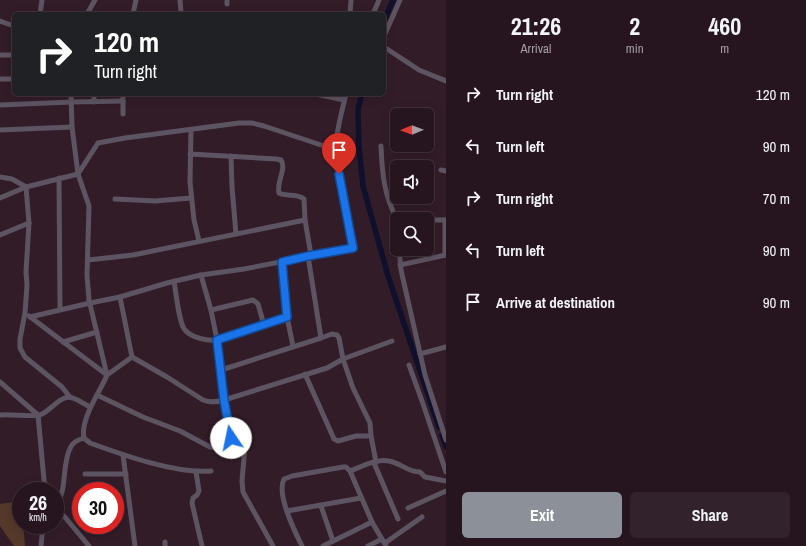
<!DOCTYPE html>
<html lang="en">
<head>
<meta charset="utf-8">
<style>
	body { margin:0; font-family:"Archivo Narrow",sans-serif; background:#32222b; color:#f1f3f6; height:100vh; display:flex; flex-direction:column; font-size:15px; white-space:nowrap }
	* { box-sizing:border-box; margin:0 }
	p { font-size:13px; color:#a49fa4 }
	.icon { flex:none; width:22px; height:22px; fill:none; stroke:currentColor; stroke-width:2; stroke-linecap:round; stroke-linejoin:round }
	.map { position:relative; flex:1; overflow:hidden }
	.side { display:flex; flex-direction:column; background:#26151e; width:360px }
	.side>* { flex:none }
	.hud { position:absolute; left:12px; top:12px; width:374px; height:84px; border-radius:6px; box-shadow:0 2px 10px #0003,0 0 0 1px #42343c; background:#202124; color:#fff; overflow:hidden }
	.needle { width:26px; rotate:269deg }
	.tools { position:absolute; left:390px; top:108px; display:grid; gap:8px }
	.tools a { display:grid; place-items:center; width:44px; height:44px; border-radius:6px; background:#26151e; box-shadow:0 2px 10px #0003,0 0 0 1px #42343c; font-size:20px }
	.speed { position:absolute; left:12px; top:482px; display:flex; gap:8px; font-size:20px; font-weight:700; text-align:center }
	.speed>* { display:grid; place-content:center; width:52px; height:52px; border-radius:50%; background:#26151e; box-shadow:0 2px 10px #0003,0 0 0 1px #42343c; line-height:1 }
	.speed small { font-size:10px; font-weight:400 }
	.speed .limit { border:6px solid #d22; background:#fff; color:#111 }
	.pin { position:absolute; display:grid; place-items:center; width:34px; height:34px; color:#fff; margin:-41px -17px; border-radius:50% 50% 50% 0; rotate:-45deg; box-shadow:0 0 4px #0007 }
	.pin .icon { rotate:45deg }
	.me { position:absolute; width:44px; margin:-22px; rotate:349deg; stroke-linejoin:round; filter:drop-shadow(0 0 3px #0008) }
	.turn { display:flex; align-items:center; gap:14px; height:84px; padding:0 16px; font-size:18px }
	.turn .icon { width:52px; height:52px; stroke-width:2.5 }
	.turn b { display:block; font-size:28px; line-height:34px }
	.eta { display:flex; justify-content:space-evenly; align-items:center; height:68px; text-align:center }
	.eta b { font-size:24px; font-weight:700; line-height:28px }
	.primary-button { display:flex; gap:8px; margin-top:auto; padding:8px 16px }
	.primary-button a { flex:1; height:46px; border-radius:6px; background:#8c9099; color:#fff; font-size:16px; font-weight:700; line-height:46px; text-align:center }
	.primary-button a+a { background:#32222b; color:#f1f3f6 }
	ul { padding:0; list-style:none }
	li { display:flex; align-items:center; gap:12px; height:52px; padding:0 16px }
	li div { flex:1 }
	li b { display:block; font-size:15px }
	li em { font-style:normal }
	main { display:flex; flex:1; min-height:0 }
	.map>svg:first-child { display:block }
	.green { fill:#553a2b }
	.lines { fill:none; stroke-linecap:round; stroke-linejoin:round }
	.canal { stroke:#0f102b; stroke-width:5.5 }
	.minor { stroke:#5d5462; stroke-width:5 }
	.route-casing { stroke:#114b97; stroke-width:10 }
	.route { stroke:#1a73e8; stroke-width:7 }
</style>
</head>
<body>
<main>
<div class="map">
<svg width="446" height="546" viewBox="0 0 446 546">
	<rect width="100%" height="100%" fill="#321c28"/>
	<polygon class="green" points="21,501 21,525 23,525 25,546 14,546 0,526 0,504"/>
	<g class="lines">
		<g class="canal">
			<polyline points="384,21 393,0"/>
			<polyline points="362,94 358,109 359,148 363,186 388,276 439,427"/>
			<polyline points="442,435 446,447"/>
		</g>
		<g class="minor">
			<polyline points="180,0 181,12"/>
			<polyline points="227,4 227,0"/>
			<polyline points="40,14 42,0"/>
			<polyline points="87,14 95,0"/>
			<polyline points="133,14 136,0"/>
			<polyline points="350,14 351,0"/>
			<polyline points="373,14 379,0"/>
			<polyline points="0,21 14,26"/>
			<polyline points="384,36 400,0"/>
			<polyline points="384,47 419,70 446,81"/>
			<polyline points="0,55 14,55"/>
			<polyline points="0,79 14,79"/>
			<path d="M71,94l1,33 6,47 11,32 -2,69 2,25 18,75c-7,17 -27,44 -23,63l6,5c33,12 86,31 121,28"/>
			<polyline points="94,94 94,102"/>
			<polyline points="316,94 344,100"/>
			<polyline points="0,105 71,102 123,101"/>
			<polyline points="123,114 123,94"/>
			<polyline points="0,130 72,127"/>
			<polyline points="191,130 190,182 194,220 199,241"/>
			<path d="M381,146c1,26 3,50 16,73"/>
			<path d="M190,154l86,5 5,1c6,9 -5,22 -2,33 8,4 19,0 25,6l1,21 6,35"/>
			<polyline points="231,156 232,187 236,234"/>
			<polyline points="441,170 446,171"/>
			<polyline points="0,177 12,179 26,187 29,223 26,272 27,285 25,313 20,339 20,348 25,357 62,387 70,397"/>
			<polyline points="59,178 60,309"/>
			<polyline points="0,198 26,187 78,174 98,143 125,138 239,123 252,123 264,126 327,147 335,145 340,119 346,94"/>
			<polyline points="115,199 155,201 191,198"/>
			<polyline points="427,220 446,220"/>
			<polyline points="0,235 29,223"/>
			<polyline points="399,249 401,270 425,375 446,440"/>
			<polyline points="445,255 445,220"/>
			<polyline points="308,256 321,338"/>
			<polyline points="88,260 133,255 305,220"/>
			<polyline points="282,262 287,317 293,346"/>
			<polyline points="400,265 446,255"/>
			<polyline points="201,275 211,310 217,340 224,400 231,438 234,442 243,443 245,446 242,481 243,492 273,546"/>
			<path d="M174,281c2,11 5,43 11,49 7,8 22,11 32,10l70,-23"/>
			<path d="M120,297l12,60 35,20 36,23c7,3 13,2 21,0l103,-32 16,-9 49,-18"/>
			<polyline points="211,310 253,300 258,304 264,325"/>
			<polyline points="29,316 107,375 132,357"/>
			<polyline points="30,317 90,303 120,297 167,283 201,275 244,269 353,248 340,185 335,145"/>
			<polyline points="63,342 97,332"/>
			<polyline points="420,354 446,347"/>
			<polyline points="409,365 422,401 446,472"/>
			<polyline points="221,370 321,338 332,334 337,335 339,338 343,359 353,388 370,423 371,436 376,462"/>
			<polyline points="305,374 334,439 338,441 356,436 371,436"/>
			<polyline points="0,382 38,415 45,491"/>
			<polyline points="97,395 143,417 180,431 210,447 218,448 232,441"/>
			<path d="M0,415c12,-1 31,2 40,0 5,-2 9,-6 13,-9 16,-15 20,-8 37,1"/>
			<polyline points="123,455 135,546"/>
			<polyline points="374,463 398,519"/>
			<path d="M350,471c11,-4 27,-13 39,-10 12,2 18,11 31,11l5,5 21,4"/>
			<polyline points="196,472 199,491 197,495 193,498 192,503 202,546"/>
			<polyline points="85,474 126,474"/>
			<polyline points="321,506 333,541"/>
			<path d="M55,507c4,-6 7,-13 8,-20 2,-12 2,-38 12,-45 3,-2 6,-3 9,-4"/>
			<polyline points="408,508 446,491"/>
			<polyline points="55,510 64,516 89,546"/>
			<polyline points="287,511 361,498"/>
			<polyline points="165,542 165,546"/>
			<polyline points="385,543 422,517"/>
			<polyline points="41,546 43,525"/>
			<path d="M302,546c-7,-14 -26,-52 -18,-67l8,-3 51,-9h3l4,4 22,51 14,24"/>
			<polyline points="323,546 372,522"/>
			<polyline points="368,546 382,539"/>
		</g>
	</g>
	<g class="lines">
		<defs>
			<polyline id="route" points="231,438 224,400 217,340 287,317 282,262 308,256 353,248 339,174"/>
		</defs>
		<use href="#route" class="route-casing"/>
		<use href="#route" class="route"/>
	</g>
</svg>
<div class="tools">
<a><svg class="needle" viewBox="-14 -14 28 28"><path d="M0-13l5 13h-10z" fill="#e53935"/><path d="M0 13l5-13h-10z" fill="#a49fa4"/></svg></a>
<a><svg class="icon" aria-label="sound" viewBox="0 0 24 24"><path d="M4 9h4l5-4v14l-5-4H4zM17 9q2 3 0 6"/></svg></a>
<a><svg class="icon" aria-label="search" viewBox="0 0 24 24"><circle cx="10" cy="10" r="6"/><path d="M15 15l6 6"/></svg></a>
</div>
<div class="speed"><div>26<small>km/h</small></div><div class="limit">30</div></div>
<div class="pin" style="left:339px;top:174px;background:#d93025"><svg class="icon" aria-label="arrive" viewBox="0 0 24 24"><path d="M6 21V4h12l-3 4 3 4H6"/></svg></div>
<svg class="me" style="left:231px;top:438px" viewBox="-20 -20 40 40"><circle r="19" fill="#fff"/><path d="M0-13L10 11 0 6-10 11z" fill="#1a73e8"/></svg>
<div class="hud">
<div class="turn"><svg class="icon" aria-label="right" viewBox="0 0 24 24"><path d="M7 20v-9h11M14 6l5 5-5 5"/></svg><div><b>120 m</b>Turn right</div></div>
</div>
</div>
<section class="side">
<div class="eta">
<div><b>21:26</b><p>Arrival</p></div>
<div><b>2</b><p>min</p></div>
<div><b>460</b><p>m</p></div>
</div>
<ul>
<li><svg class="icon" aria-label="right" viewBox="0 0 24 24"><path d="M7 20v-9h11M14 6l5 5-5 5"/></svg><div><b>Turn right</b></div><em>120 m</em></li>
<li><svg class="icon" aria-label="left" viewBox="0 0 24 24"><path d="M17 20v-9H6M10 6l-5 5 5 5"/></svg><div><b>Turn left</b></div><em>90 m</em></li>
<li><svg class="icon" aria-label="right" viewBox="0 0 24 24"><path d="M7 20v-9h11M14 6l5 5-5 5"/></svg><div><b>Turn right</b></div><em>70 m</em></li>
<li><svg class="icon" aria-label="left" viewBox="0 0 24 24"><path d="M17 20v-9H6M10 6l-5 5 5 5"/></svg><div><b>Turn left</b></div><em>90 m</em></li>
<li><svg class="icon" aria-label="arrive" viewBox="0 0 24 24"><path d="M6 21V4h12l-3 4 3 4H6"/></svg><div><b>Arrive at destination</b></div><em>90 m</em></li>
</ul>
<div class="primary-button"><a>Exit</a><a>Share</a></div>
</section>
</main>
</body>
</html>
